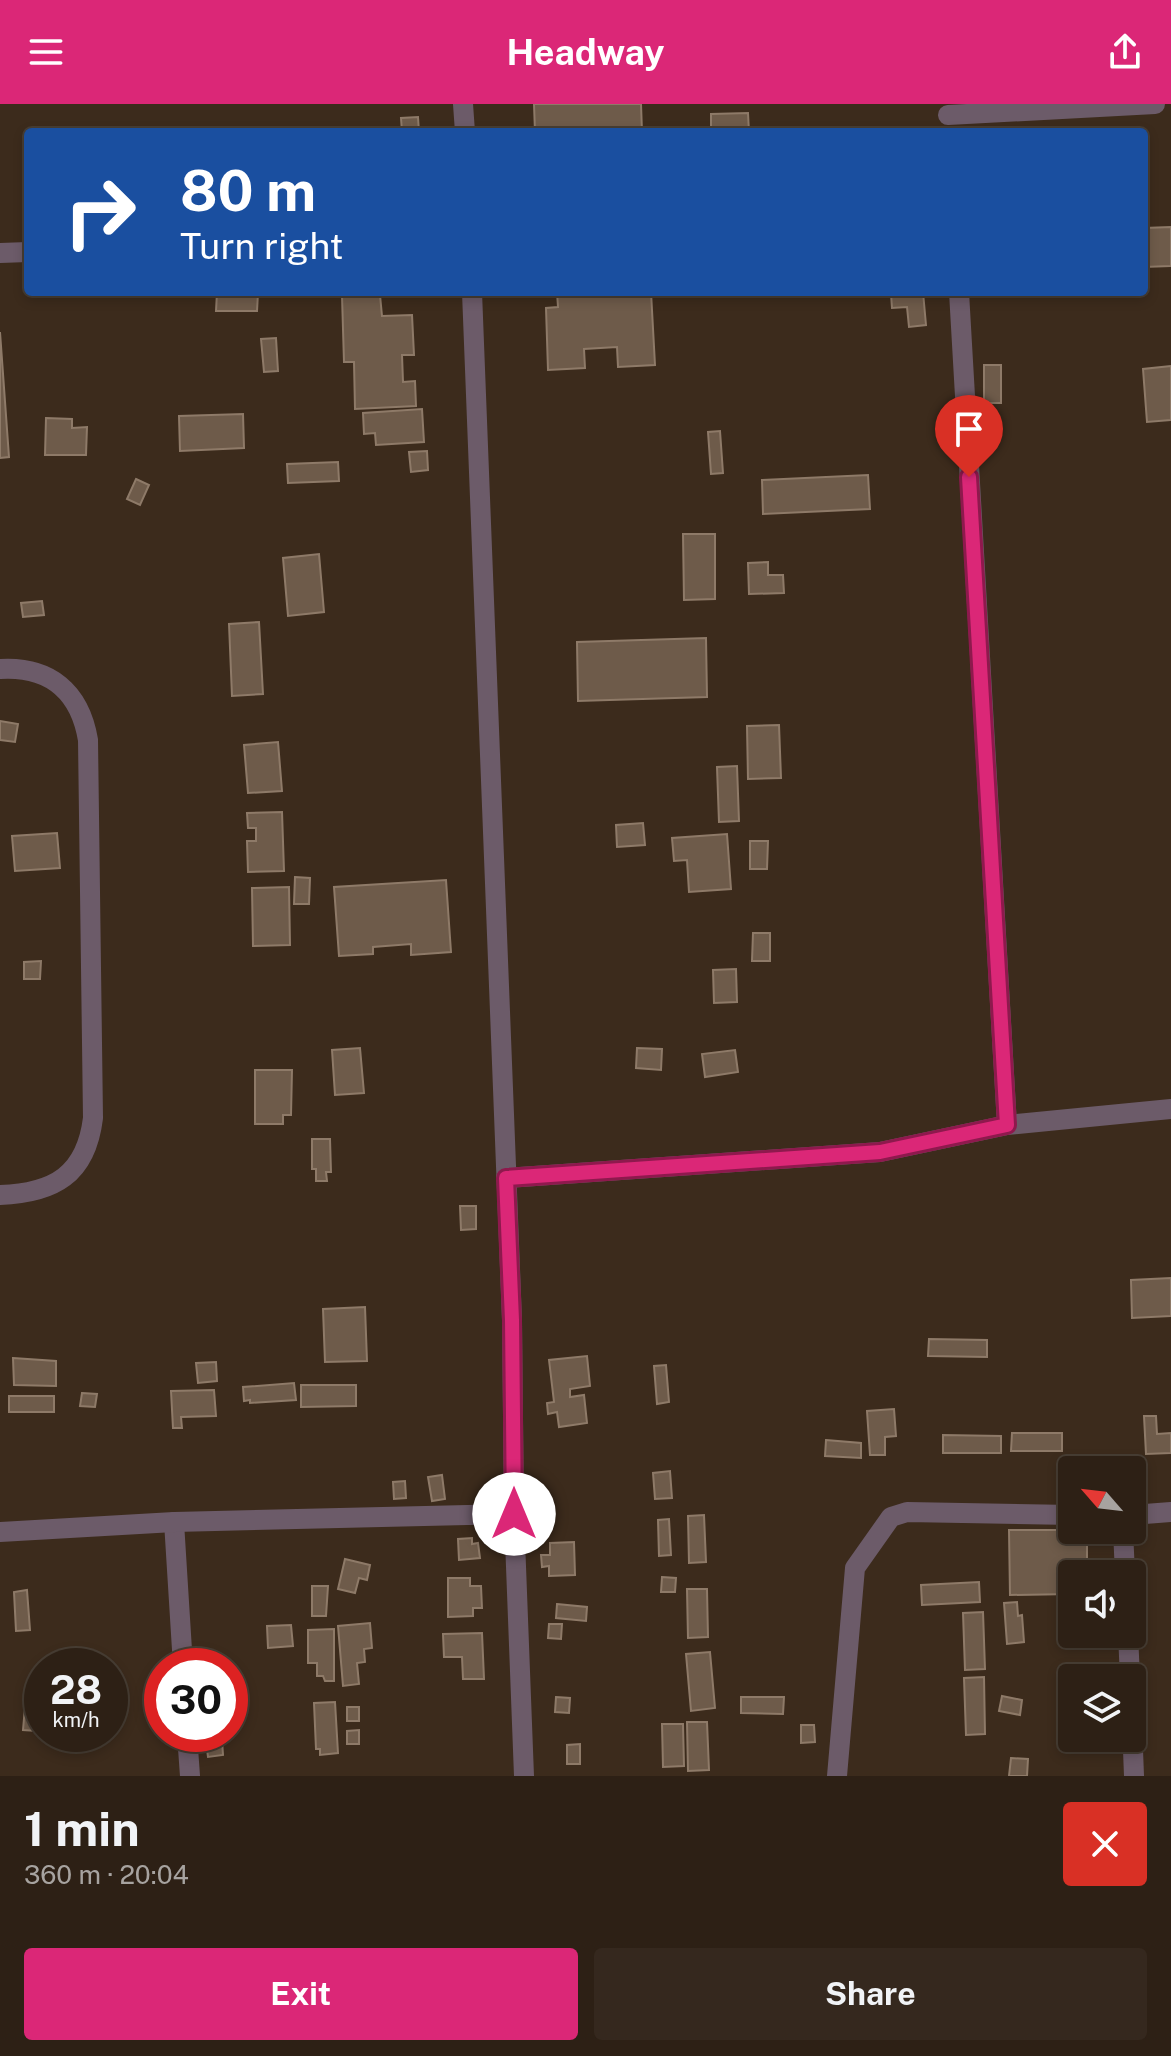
<!DOCTYPE html>
<html lang="en">
<head>
<meta charset="utf-8">
<style>
	body { margin:0; font-family:"Public Sans",sans-serif; background:#35281e; color:#f1f3f6; height:100vh; display:flex; flex-direction:column; font-size:30px; white-space:nowrap }
	* { box-sizing:border-box; margin:0 }
	p { font-size:26px; color:#a7a3a0 }
	.icon { flex:none; width:44px; height:44px; fill:none; stroke:currentColor; stroke-width:2; stroke-linecap:round; stroke-linejoin:round }
	.map { position:relative; height:1672px; overflow:hidden }
	.details { display:flex; flex-direction:column; background:#2d2015; flex:1 }
	.details>* { flex:none }
	.hud { position:absolute; left:24px; top:24px; width:1124px; height:168px; border-radius:8px; box-shadow:0 4px 12px #0003,0 0 0 2px #483e34; background:#1a4fa0; color:#fff; overflow:hidden }
	.needle { width:52px; rotate:298deg }
	.fabs { position:absolute; left:1058px; top:1352px; display:grid; gap:16px }
	.fabs a { display:grid; place-items:center; width:88px; height:88px; border-radius:8px; background:#2d2015; box-shadow:0 4px 12px #0003,0 0 0 2px #483e34; font-size:40px }
	.speed { position:absolute; left:24px; top:1544px; display:flex; gap:16px; font-size:40px; font-weight:700; text-align:center }
	.speed>* { display:grid; place-content:center; width:104px; height:104px; border-radius:50%; background:#2d2015; box-shadow:0 4px 12px #0003,0 0 0 2px #483e34; line-height:1 }
	.speed small { font-size:20px; font-weight:400 }
	.speed .limit { border:12px solid #d22; background:#fff; color:#111 }
	.pin { position:absolute; display:grid; place-items:center; width:68px; height:68px; color:#fff; margin:-82px -34px; border-radius:50% 50% 50% 0; rotate:-45deg; box-shadow:0 0 8px #0007 }
	.pin .icon { rotate:45deg }
	.me { position:absolute; width:88px; margin:-44px; rotate:0deg; stroke-linejoin:round; filter:drop-shadow(0 0 6px #0008) }
	.turn { display:flex; align-items:center; gap:28px; height:168px; padding:0 24px; font-size:36px }
	.turn .icon { width:104px; height:104px; stroke-width:2.5 }
	.turn b { display:block; font-size:56px; line-height:68px }
	.round { display:grid; place-items:center; flex:none; width:84px; height:84px; border-radius:8px; background:#35281e }
	.summary { display:flex; align-items:center; justify-content:space-between; height:136px; padding:0 24px }
	h1 { font-size:48px; font-weight:700; line-height:60px }
	.action { display:flex; gap:16px; margin-top:auto; padding:16px 24px }
	.action a { flex:1; height:92px; border-radius:8px; background:#db2777; color:#fff; font-size:32px; font-weight:700; line-height:92px; text-align:center }
	.action a+a { background:#35281e; color:#f1f3f6 }
	header { display:flex; justify-content:space-between; align-items:center; height:104px; padding:0 24px; background:#db2777; color:#fff; font-size:36px; font-weight:700 }
	.map>svg:first-child { display:block }
	.building { fill:#6e5b4a; stroke:#8e7a68; stroke-width:2 }
	.lines { fill:none; stroke-linecap:round; stroke-linejoin:round }
	.minor { stroke:#6c5b69; stroke-width:20 }
	.route-casing { stroke:#8e194d; stroke-width:20 }
	.route { stroke:#db2777; stroke-width:14 }
</style>
</head>
<body>
<header><svg class="icon" aria-label="menu" viewBox="0 0 24 24"><path d="M4 6h16M4 12h16M4 18h16"/></svg>Headway<svg class="icon" aria-label="share" viewBox="0 0 24 24"><path d="M12 15V3M7 8l5-5 5 5M5 13v7h14v-7"/></svg></header>
<div class="map">
<svg width="1171" height="1672" viewBox="0 0 1171 1672">
	<rect width="100%" height="100%" fill="#3c2b1c"/>
	<g class="building">
		<polygon points="534,0 641,0 642,28 535,28"/>
		<polygon points="748,9 749,28 711,28 711,10"/>
		<polygon points="418,13 419,28 402,28 401,14"/>
		<polygon points="1171,123 1171,162 1144,163 1144,124"/>
		<polygon points="217,188 258,189 257,207 216,207"/>
		<polygon points="557,188 651,188 655,261 618,263 617,243 584,245 585,264 548,266 546,204 558,203"/>
		<polygon points="923,188 926,221 909,223 907,203 892,204 891,190"/>
		<polygon points="380,191 382,212 412,211 414,251 402,251 403,278 415,277 416,302 355,305 354,258 344,258 342,192"/>
		<polygon points="0,228 9,353 0,354"/>
		<polygon points="276,234 278,267 264,268 261,235"/>
		<rect x="984" y="261" width="17" height="38"/>
		<polygon points="1171,262 1171,316 1147,318 1143,265"/>
		<polygon points="422,305 424,338 376,341 375,329 364,330 363,309"/>
		<polygon points="243,310 244,344 180,347 179,312"/>
		<polygon points="46,314 72,315 72,324 87,323 86,351 45,351"/>
		<polygon points="720,327 723,369 711,370 708,328"/>
		<polygon points="427,347 428,366 411,368 409,348"/>
		<polygon points="338,358 339,377 288,379 287,360"/>
		<polygon points="868,371 870,405 763,410 762,376"/>
		<polygon points="136,375 149,381 140,401 127,395"/>
		<polygon points="683,430 715,430 715,495 684,496"/>
		<polygon points="319,450 324,508 288,512 283,454"/>
		<polygon points="768,458 768,471 783,471 784,489 749,490 748,459"/>
		<polygon points="42,497 44,511 23,513 21,499"/>
		<polygon points="259,518 263,590 232,592 229,520"/>
		<polygon points="706,534 707,593 578,597 577,538"/>
		<polygon points="0,617 18,620 15,638 0,636"/>
		<polygon points="779,621 781,674 748,675 747,622"/>
		<polygon points="278,638 282,687 248,689 244,641"/>
		<polygon points="737,662 739,717 719,718 717,663"/>
		<polygon points="282,708 284,767 248,768 247,737 256,737 256,724 248,724 247,709"/>
		<polygon points="643,719 645,741 617,743 616,721"/>
		<polygon points="57,729 60,764 15,767 12,732"/>
		<polygon points="727,730 731,785 689,788 687,756 674,757 672,734"/>
		<polygon points="750,737 768,737 767,765 750,765"/>
		<polygon points="295,773 310,774 309,800 294,800"/>
		<polygon points="446,776 451,848 411,851 411,840 373,843 373,850 339,852 334,783"/>
		<polygon points="289,783 290,841 253,842 252,784"/>
		<polygon points="753,829 770,829 770,857 752,857"/>
		<polygon points="41,857 40,875 24,875 24,858"/>
		<polygon points="736,865 737,898 714,899 713,866"/>
		<polygon points="360,944 364,989 335,991 332,946"/>
		<polygon points="637,944 662,945 661,966 636,964"/>
		<polygon points="735,946 738,968 705,973 702,950"/>
		<polygon points="255,966 292,966 291,1011 283,1011 283,1020 255,1020"/>
		<polygon points="312,1035 330,1035 331,1068 326,1068 327,1077 316,1077 316,1065 312,1065"/>
		<polygon points="460,1102 476,1102 476,1125 461,1126"/>
		<polygon points="1171,1174 1171,1212 1132,1214 1131,1176"/>
		<polygon points="365,1203 367,1257 325,1258 323,1205"/>
		<polygon points="929,1235 987,1236 987,1253 928,1252"/>
		<polygon points="587,1252 590,1282 570,1285 570,1293 584,1291 587,1319 559,1323 557,1308 548,1310 547,1299 554,1298 549,1256"/>
		<polygon points="13,1254 56,1257 56,1282 14,1281"/>
		<polygon points="216,1258 217,1277 198,1279 196,1259"/>
		<polygon points="666,1261 669,1298 657,1300 654,1262"/>
		<polygon points="294,1279 296,1296 250,1299 250,1296 244,1297 243,1283"/>
		<polygon points="301,1281 356,1281 356,1302 301,1303"/>
		<polygon points="214,1286 216,1312 181,1313 182,1324 173,1324 171,1287"/>
		<polygon points="82,1289 97,1290 95,1303 80,1302"/>
		<rect x="9" y="1292" width="45" height="16"/>
		<polygon points="894,1305 896,1332 885,1333 885,1351 870,1351 867,1307"/>
		<polygon points="1144,1312 1156,1312 1157,1330 1171,1329 1171,1349 1146,1350"/>
		<polygon points="1012,1329 1062,1329 1062,1347 1011,1347"/>
		<polygon points="943,1331 1001,1332 1001,1349 943,1349"/>
		<polygon points="826,1336 861,1339 861,1354 825,1352"/>
		<polygon points="670,1367 672,1394 655,1395 653,1369"/>
		<polygon points="442,1371 445,1395 432,1397 428,1373"/>
		<polygon points="405,1377 406,1394 394,1395 393,1378"/>
		<polygon points="704,1411 706,1458 689,1459 688,1412"/>
		<polygon points="669,1415 671,1451 659,1452 658,1416"/>
		<polygon points="1009,1426 1087,1426 1087,1470 1072,1470 1072,1490 1010,1491"/>
		<polygon points="472,1434 472,1440 478,1439 480,1454 459,1456 458,1435"/>
		<polygon points="574,1438 575,1471 549,1472 549,1462 542,1463 541,1451 550,1451 550,1439"/>
		<polygon points="345,1455 370,1461 367,1476 359,1474 355,1489 338,1485"/>
		<polygon points="662,1473 676,1474 675,1488 661,1488"/>
		<polygon points="448,1474 470,1474 470,1482 481,1482 482,1504 473,1504 473,1512 448,1513"/>
		<polygon points="979,1478 980,1498 922,1501 921,1481"/>
		<polygon points="312,1482 328,1482 326,1512 312,1512"/>
		<polygon points="687,1485 707,1485 708,1533 688,1534"/>
		<polygon points="27,1486 30,1526 16,1527 14,1488"/>
		<polygon points="1017,1498 1018,1512 1022,1511 1024,1538 1007,1540 1004,1499"/>
		<polygon points="557,1500 587,1503 586,1517 556,1514"/>
		<polygon points="983,1508 985,1565 965,1566 963,1509"/>
		<polygon points="370,1519 372,1544 364,1545 365,1558 357,1559 359,1580 343,1582 338,1522"/>
		<polygon points="549,1520 562,1520 561,1535 548,1534"/>
		<polygon points="291,1521 293,1542 268,1544 267,1522"/>
		<polygon points="334,1525 334,1577 325,1577 323,1572 317,1572 317,1559 308,1559 308,1526"/>
		<polygon points="482,1529 484,1575 463,1575 462,1553 444,1553 443,1530"/>
		<polygon points="710,1548 715,1604 691,1607 686,1550"/>
		<polygon points="984,1573 985,1630 966,1631 964,1574"/>
		<polygon points="1002,1592 1022,1596 1020,1611 999,1607"/>
		<polygon points="556,1593 570,1594 569,1609 555,1608"/>
		<polygon points="741,1593 784,1593 783,1610 741,1609"/>
		<polygon points="335,1598 338,1649 320,1651 320,1645 316,1645 314,1599"/>
		<polygon points="25,1603 39,1604 37,1627 23,1626"/>
		<rect x="347" y="1603" width="12" height="14"/>
		<polygon points="687,1618 707,1618 709,1666 688,1667"/>
		<polygon points="662,1620 683,1620 684,1662 663,1663"/>
		<polygon points="801,1621 814,1621 815,1638 801,1639"/>
		<polygon points="359,1626 359,1640 347,1640 347,1627"/>
		<polygon points="222,1636 223,1651 208,1653 206,1638"/>
		<polygon points="580,1640 580,1660 567,1660 567,1641"/>
		<polygon points="1011,1654 1028,1655 1027,1672 1009,1672"/>
	</g>
	<g class="lines">
		<g class="minor">
			<polyline points="463,0 465,28"/>
			<polyline points="948,11 1155,0"/>
			<polyline points="0,149 28,148"/>
			<polyline points="472,188 512,1216 514,1410 524,1672"/>
			<polyline points="959,188 1007,1021 1171,1005"/>
			<path d="M0,565c50,-3 80,23 88,71l5,378c-7,57 -39,75 -93,77"/>
			<polyline points="506,1074 880,1048 1007,1021"/>
			<polyline points="1132,1411 1171,1408"/>
			<polyline points="174,1418 183,1562"/>
			<polyline points="1123,1426 1125,1470"/>
			<polyline points="0,1428 174,1418 514,1410"/>
			<polyline points="1128,1530 1130,1574"/>
			<polyline points="1132,1620 1134,1672"/>
			<polyline points="187,1630 190,1672"/>
			<polyline points="837,1672 855,1464 891,1413 907,1408 1072,1411"/>
		</g>
	</g>
	<g class="lines">
		<defs>
			<polyline id="route" points="514,1410 512,1216 506,1074 880,1048 1007,1021 969,373"/>
		</defs>
		<use href="#route" class="route-casing"/>
		<use href="#route" class="route"/>
	</g>
</svg>
<div class="fabs">
<a><svg class="needle" viewBox="-14 -14 28 28"><path d="M0-13l5 13h-10z" fill="#e53935"/><path d="M0 13l5-13h-10z" fill="#a7a3a0"/></svg></a>
<a><svg class="icon" aria-label="sound" viewBox="0 0 24 24"><path d="M4 9h4l5-4v14l-5-4H4zM17 9q2 3 0 6"/></svg></a>
<a><svg class="icon" aria-label="layers" viewBox="0 0 24 24"><path d="M12 4l9 5-9 5-9-5zM3 14l9 5 9-5"/></svg></a>
</div>
<div class="speed"><div>28<small>km/h</small></div><div class="limit">30</div></div>
<div class="pin" style="left:969px;top:373px;background:#d93025"><svg class="icon" aria-label="arrive" viewBox="0 0 24 24"><path d="M6 21V4h12l-3 4 3 4H6"/></svg></div>
<svg class="me" style="left:514px;top:1410px" viewBox="-20 -20 40 40"><circle r="19" fill="#fff"/><path d="M0-13L10 11 0 6-10 11z" fill="#db2777"/></svg>
<div class="hud">
<div class="turn"><svg class="icon" aria-label="right" viewBox="0 0 24 24"><path d="M7 20v-9h11M14 6l5 5-5 5"/></svg><div><b>80 m</b>Turn right</div></div>
</div>
</div>
<section class="details">
<div class="summary"><div><h1>1 min</h1><p>360 m · 20:04</p></div><a class="round" style="background:#d93025;color:#fff"><svg class="icon" aria-label="close" viewBox="0 0 24 24"><path d="M6 6l12 12M18 6L6 18"/></svg></a></div>
<div class="action"><a>Exit</a><a>Share</a></div>
</section>
</body>
</html>
